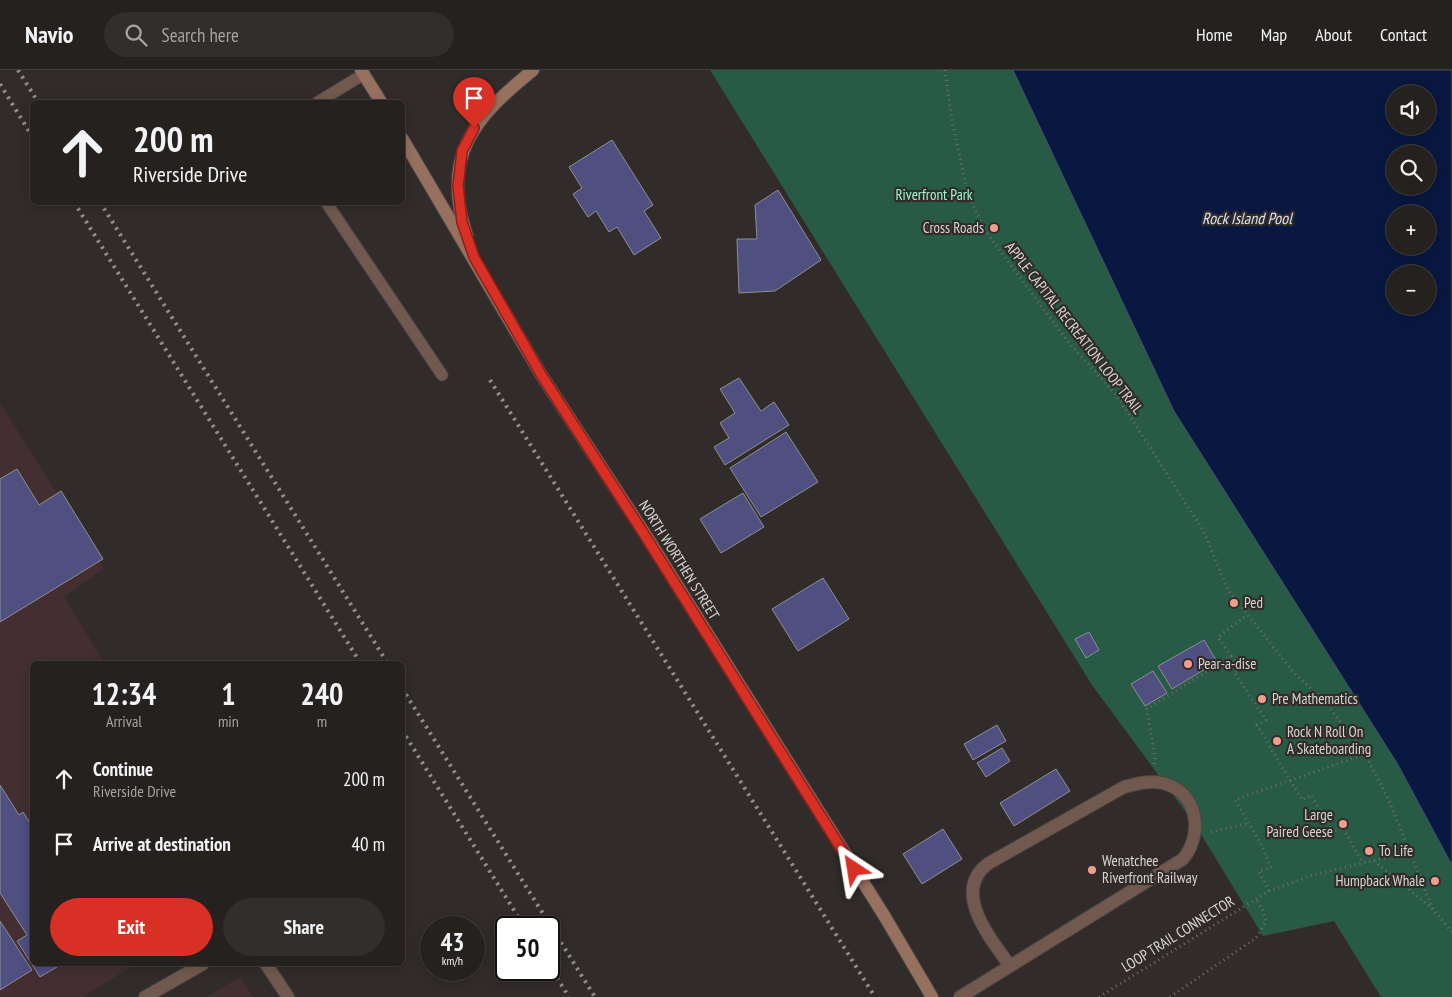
<!DOCTYPE html>
<html lang="en">
<head>
<meta charset="utf-8">
<style>
	body { margin:0; font-family:"PT Sans Narrow",sans-serif; background:#312e2c; color:#f1f3f6; height:100vh; display:flex; flex-direction:column; font-size:19px; white-space:nowrap }
	* { box-sizing:border-box; margin:0 }
	p { font-size:16px; color:#a3a3a4 }
	.icon { flex:none; width:28px; height:28px; fill:none; stroke:currentColor; stroke-width:2; stroke-linecap:round; stroke-linejoin:round }
	.map { position:relative; flex:1; overflow:hidden }
	.side { position:absolute; left:30px; top:591px; width:375px; height:305px; display:flex; flex-direction:column; background:#25211f; border-radius:8px; box-shadow:0 2px 12px #0003,0 0 0 1px #423e3d }
	.side>* { flex:none }
	.guide { position:absolute; left:30px; top:30px; width:375px; height:105px; border-radius:8px; box-shadow:0 2px 12px #0003,0 0 0 1px #423e3d; background:#25211f; color:#f1f3f6; overflow:hidden }
	.fabs { position:absolute; left:1386px; top:15px; display:grid; gap:10px }
	.fabs a { display:grid; place-items:center; width:50px; height:50px; border-radius:50%; background:#25211f; box-shadow:0 2px 12px #0003,0 0 0 1px #423e3d; font-size:25px }
	.speed { position:absolute; left:420px; top:846px; display:flex; gap:10px; font-size:25px; font-weight:700; text-align:center }
	.speed>* { display:grid; place-content:center; width:65px; height:65px; border-radius:50%; background:#25211f; box-shadow:0 2px 12px #0003,0 0 0 1px #423e3d; line-height:1 }
	.speed small { font-size:12px; font-weight:400 }
	.speed .limit { border:2px solid #111; border-radius:8px; background:#fff; color:#111 }
	.pin { position:absolute; display:grid; place-items:center; width:42px; height:42px; color:#fff; margin:-51px -21px; border-radius:50% 50% 50% 0; rotate:-45deg; box-shadow:0 0 5px #0007 }
	.pin .icon { rotate:45deg }
	.me { position:absolute; width:55px; margin:-28px; rotate:327deg; stroke-linejoin:round; filter:drop-shadow(0 0 4px #0008) }
	.turn { display:flex; align-items:center; gap:18px; height:105px; padding:0 20px; font-size:22px }
	.turn .icon { width:65px; height:65px; stroke-width:2.5 }
	.turn b { display:block; font-size:35px; line-height:42px }
	.eta { display:flex; justify-content:space-evenly; align-items:center; height:85px; text-align:center }
	.eta b { font-size:30px; font-weight:700; line-height:35px }
	.primary-button { display:flex; gap:10px; margin-top:auto; padding:10px 20px }
	.primary-button a { flex:1; height:58px; border-radius:30px; background:#d93025; color:#fff; font-size:20px; font-weight:700; line-height:58px; text-align:center }
	.primary-button a+a { background:#312e2c; color:#f1f3f6 }
	ul { padding:0; list-style:none }
	li { display:flex; align-items:center; gap:15px; height:65px; padding:0 20px }
	li div { flex:1 }
	li b { display:block; font-size:19px }
	li em { font-style:normal }
	header { display:flex; align-items:center; gap:30px; box-sizing:border-box; height:70px; padding:0 25px; background:#25211f; border-bottom:1px solid #423e3d }
	header strong { font-size:24px }
	nav { display:flex; gap:28px; margin-inline-start:auto; font-size:18px }
	.search { width:350px; height:45px; background:#312e2c; display:flex; align-items:center; gap:12px; box-sizing:border-box; padding:0 18px; border-radius:28px; color:#a3a3a4; font-size:19px }
	.map>svg:first-child { display:block }
	.commercial { fill:#432f31 }
	.green { fill:#275b46 }
	.water { fill:#081840; stroke:#46516c; fill-rule:evenodd }
	.building { fill:#4f4f80; stroke:#8e8f95 }
	.lines { fill:none; stroke-linecap:round; stroke-linejoin:round }
	.service-casing { stroke:#4c4744; stroke-width:13 }
	.minor-casing { stroke:#4c4744; stroke-width:14 }
	.tertiary-casing { stroke:#4c4744; stroke-width:14 }
	.secondary-casing { stroke:#4c4744; stroke-width:14 }
	.path { stroke:#726d6a; stroke-width:3; stroke-dasharray:1 4; stroke-linecap:butt }
	.service { stroke:#71594f; stroke-width:11 }
	.minor { stroke:#71594f; stroke-width:12 }
	.tertiary { stroke:#71594f; stroke-width:12 }
	.secondary { stroke:#977160; stroke-width:12 }
	.rail { stroke:#918d8a; stroke-width:4; stroke-dasharray:2.5 5; stroke-linecap:butt }
	.route-casing { stroke:#8d1f18; stroke-width:12 }
	.route { stroke:#d93025; stroke-width:9 }
	.poi-dot { fill:#f49d8d; stroke:#312c29; stroke-width:2 }
	.labels { text-anchor:middle; stroke-width:4.5; stroke-linejoin:round; paint-order:stroke }
	.park-label { font-size:15px; fill:#9afad0; stroke:#312c29 }
	.poi-label { font-size:15px; fill:#d8d5d2; stroke:#312c29; text-anchor:start }
	.street-label { font-size:15px; fill:#d8d5d2; stroke:#312c29 }
	.water-label { font-size:16px; font-style:italic; fill:#dbe3f2; stroke:#312c29 }
</style>
</head>
<body>
<header>
<strong>Navio</strong>
<div class="search"><svg class="icon" aria-label="search" viewBox="0 0 24 24"><circle cx="10" cy="10" r="6"/><path d="M15 15l6 6"/></svg>Search here</div>
<nav><a>Home</a><a>Map</a><a>About</a><a>Contact</a></nav>
</header>
<div class="map">
<svg width="1452" height="927" viewBox="0 0 1452 927">
	<rect width="100%" height="100%" fill="#312c29"/>
	<g class="commercial">
		<polygon points="0,333 104,498 64,527 105,594 32,594 32,894 136,894 83,927 0,927"/>
		<polygon points="240,907 253,927 207,927"/>
	</g>
	<polygon class="green" points="710,0 1013,0 1174,341 1397,693 1452,795 1452,927 1381,927 1334,851 1263,866 1196,756 1092,615"/>
	<path class="water" d="M1013,0h439v795l-55,-102 -223,-352zM1395,24h33v32h-33zM1395,84h33v32h-33zM1395,144h33v32h-33zM1395,204h33v32h-33z"/>
	<g class="building">
		<polygon points="612,70 653,135 644,141 661,168 634,185 617,157 609,162 596,141 588,147 573,124 582,118 569,97"/>
		<polygon points="778,120 821,190 775,221 739,223 737,169 757,169 755,135"/>
		<polygon points="739,308 761,341 774,332 789,355 725,395 714,377 729,368 720,353 735,343 720,319"/>
		<polygon points="786,362 818,412 761,447 730,398"/>
		<polygon points="17,399 39,435 61,421 103,489 0,552 0,409"/>
		<polygon points="743,423 764,457 721,483 700,449"/>
		<polygon points="823,508 849,549 798,581 772,539"/>
		<polygon points="1089,562 1099,580 1086,588 1075,569"/>
		<polygon points="1204,570 1217,592 1172,619 1158,596"/>
		<polygon points="1153,601 1167,623 1145,636 1131,614"/>
		<polygon points="997,655 1006,671 973,690 964,674"/>
		<polygon points="1002,678 1010,691 986,707 977,693"/>
		<polygon points="1056,699 1070,721 1014,756 1000,733"/>
		<polygon points="0,715 19,745 23,742 32,756 32,894 62,894 40,907 17,871 27,865 0,823"/>
		<polygon points="943,759 962,789 922,814 903,784"/>
		<polygon points="0,851 32,900 0,920"/>
	</g>
	<g class="lines">
		<defs>
			<g id="service">
				<polyline points="318,32 364,4"/>
				<polyline points="326,132 442,305"/>
			</g>
			<path id="minor" d="M960,927l223,-138c21,-25 15,-68 -21,-76 -13,-3 -26,1 -38,4l-135,76c-39,28 2,76 21,103"/>
			<g id="tertiary">
				<polyline points="266,894 288,927"/>
				<polyline points="145,927 203,894"/>
			</g>
			<g id="secondary">
				<polyline points="361,0 381,32"/>
				<polyline points="402,68 542,306 645,464 885,847 932,927"/>
				<path d="M467,166c-27,-80 7,-118 66,-166"/>
			</g>
		</defs>
		<use href="#service" class="service-casing"/>
		<use href="#minor" class="minor-casing"/>
		<use href="#tertiary" class="tertiary-casing"/>
		<use href="#secondary" class="secondary-casing"/>
		<g class="path">
			<polyline points="945,0 951,46 968,125 987,163 1069,273 1117,326 1204,462 1228,520 1294,603 1325,632 1365,684 1390,733 1433,840 1452,862"/>
			<polyline points="1231,586 1240,599 1234,602 1266,650 1257,655 1302,730 1311,725 1333,763 1342,757 1363,793"/>
			<polyline points="1154,694 1155,688 1147,639 1231,586 1218,567 1247,545"/>
			<polyline points="1211,762 1250,753"/>
			<polyline points="1374,791 1433,839"/>
			<polyline points="1269,821 1259,801 1271,798 1260,772 1235,730 1365,684"/>
			<polyline points="1099,927 1269,821 1313,805 1409,782"/>
			<polyline points="1170,927 1256,868 1266,852 1263,841 1256,828"/>
		</g>
		<use href="#service" class="service"/>
		<use href="#minor" class="minor"/>
		<use href="#tertiary" class="tertiary"/>
		<use href="#secondary" class="secondary"/>
		<g class="rail">
			<polyline points="18,0 38,32"/>
			<polyline points="0,14 32,66"/>
			<polyline points="74,132 361,594"/>
			<polyline points="100,132 388,594"/>
			<polyline points="490,310 875,927"/>
			<polyline points="402,618 595,927"/>
			<polyline points="402,660 525,858"/>
			<polyline points="549,895 569,927"/>
		</g>
	</g>
	<g class="lines">
		<defs>
			<polyline id="route" points="474,58 462,81 458,116 462,152 474,187 542,306 644,464 854,799"/>
		</defs>
		<use href="#route" class="route-casing"/>
		<use href="#route" class="route"/>
	</g>
	<g class="poi-dot">
		<circle cx="994" cy="158" r="5"/>
		<circle cx="1234" cy="533" r="5"/>
		<circle cx="1188" cy="594" r="5"/>
		<circle cx="1262" cy="629" r="5"/>
		<circle cx="1277" cy="671" r="5"/>
		<circle cx="1343" cy="754" r="5"/>
		<circle cx="1369" cy="781" r="5"/>
		<circle cx="1092" cy="800" r="5"/>
		<circle cx="1435" cy="811" r="5"/>
	</g>
	<g class="labels">
		<g class="park-label">
			<text x="934" y="130">Riverfront Park</text>
		</g>
		<g class="poi-label">
			<text x="984" y="163" text-anchor="end">Cross Roads</text>
			<text x="1244" y="538">Ped</text>
			<text x="1198" y="599">Pear-a-dise</text>
			<text x="1272" y="634">Pre Mathematics</text>
			<text x="1287" y="667">Rock N Roll On<tspan x="1287" dy="17">A Skateboarding</tspan></text>
			<text x="1333" y="750" text-anchor="end">Large<tspan x="1333" dy="17">Paired Geese</tspan></text>
			<text x="1379" y="786">To Life</text>
			<text x="1102" y="796">Wenatchee<tspan x="1102" dy="17">Riverfront Railway</tspan></text>
			<text x="1425" y="816" text-anchor="end">Humpback Whale</text>
		</g>
		<g class="street-label">
			<text transform="translate(1074 258) rotate(52)" y="5">APPLE CAPITAL RECREATION LOOP TRAIL</text>
			<text transform="translate(679 490) rotate(58)" y="5">NORTH WORTHEN STREET</text>
			<text transform="translate(1178 864) rotate(-32)" y="5">LOOP TRAIL CONNECTOR</text>
		</g>
		<g class="water-label">
			<text x="1247" y="154">Rock Island Pool</text>
		</g>
	</g>
</svg>
<div class="fabs">
<a><svg class="icon" aria-label="sound" viewBox="0 0 24 24"><path d="M4 9h4l5-4v14l-5-4H4zM17 9q2 3 0 6"/></svg></a>
<a><svg class="icon" aria-label="search" viewBox="0 0 24 24"><circle cx="10" cy="10" r="6"/><path d="M15 15l6 6"/></svg></a>
<a>+</a>
<a>−</a>
</div>
<div class="speed"><div>43<small>km/h</small></div><div class="limit">50</div></div>
<div class="pin" style="left:474px;top:58px;background:#d93025"><svg class="icon" aria-label="arrive" viewBox="0 0 24 24"><path d="M6 21V4h12l-3 4 3 4H6"/></svg></div>
<svg class="me" style="left:854px;top:799px" viewBox="-20 -20 40 40"><path d="M0-17L14 15 0 8-14 15z" fill="#d93025" stroke="#fff" stroke-width="4"/></svg>
<div class="guide">
<div class="turn"><svg class="icon" aria-label="ahead" viewBox="0 0 24 24"><path d="M12 20V5M6 11l6-6 6 6"/></svg><div><b>200 m</b>Riverside Drive</div></div>
</div>
<section class="side">
<div class="eta">
<div><b>12:34</b><p>Arrival</p></div>
<div><b>1</b><p>min</p></div>
<div><b>240</b><p>m</p></div>
</div>
<ul>
<li><svg class="icon" aria-label="ahead" viewBox="0 0 24 24"><path d="M12 20V5M6 11l6-6 6 6"/></svg><div><b>Continue</b><p>Riverside Drive</p></div><em>200 m</em></li>
<li><svg class="icon" aria-label="arrive" viewBox="0 0 24 24"><path d="M6 21V4h12l-3 4 3 4H6"/></svg><div><b>Arrive at destination</b></div><em>40 m</em></li>
</ul>
<div class="primary-button"><a>Exit</a><a>Share</a></div>
</section>
</div>
</body>
</html>
